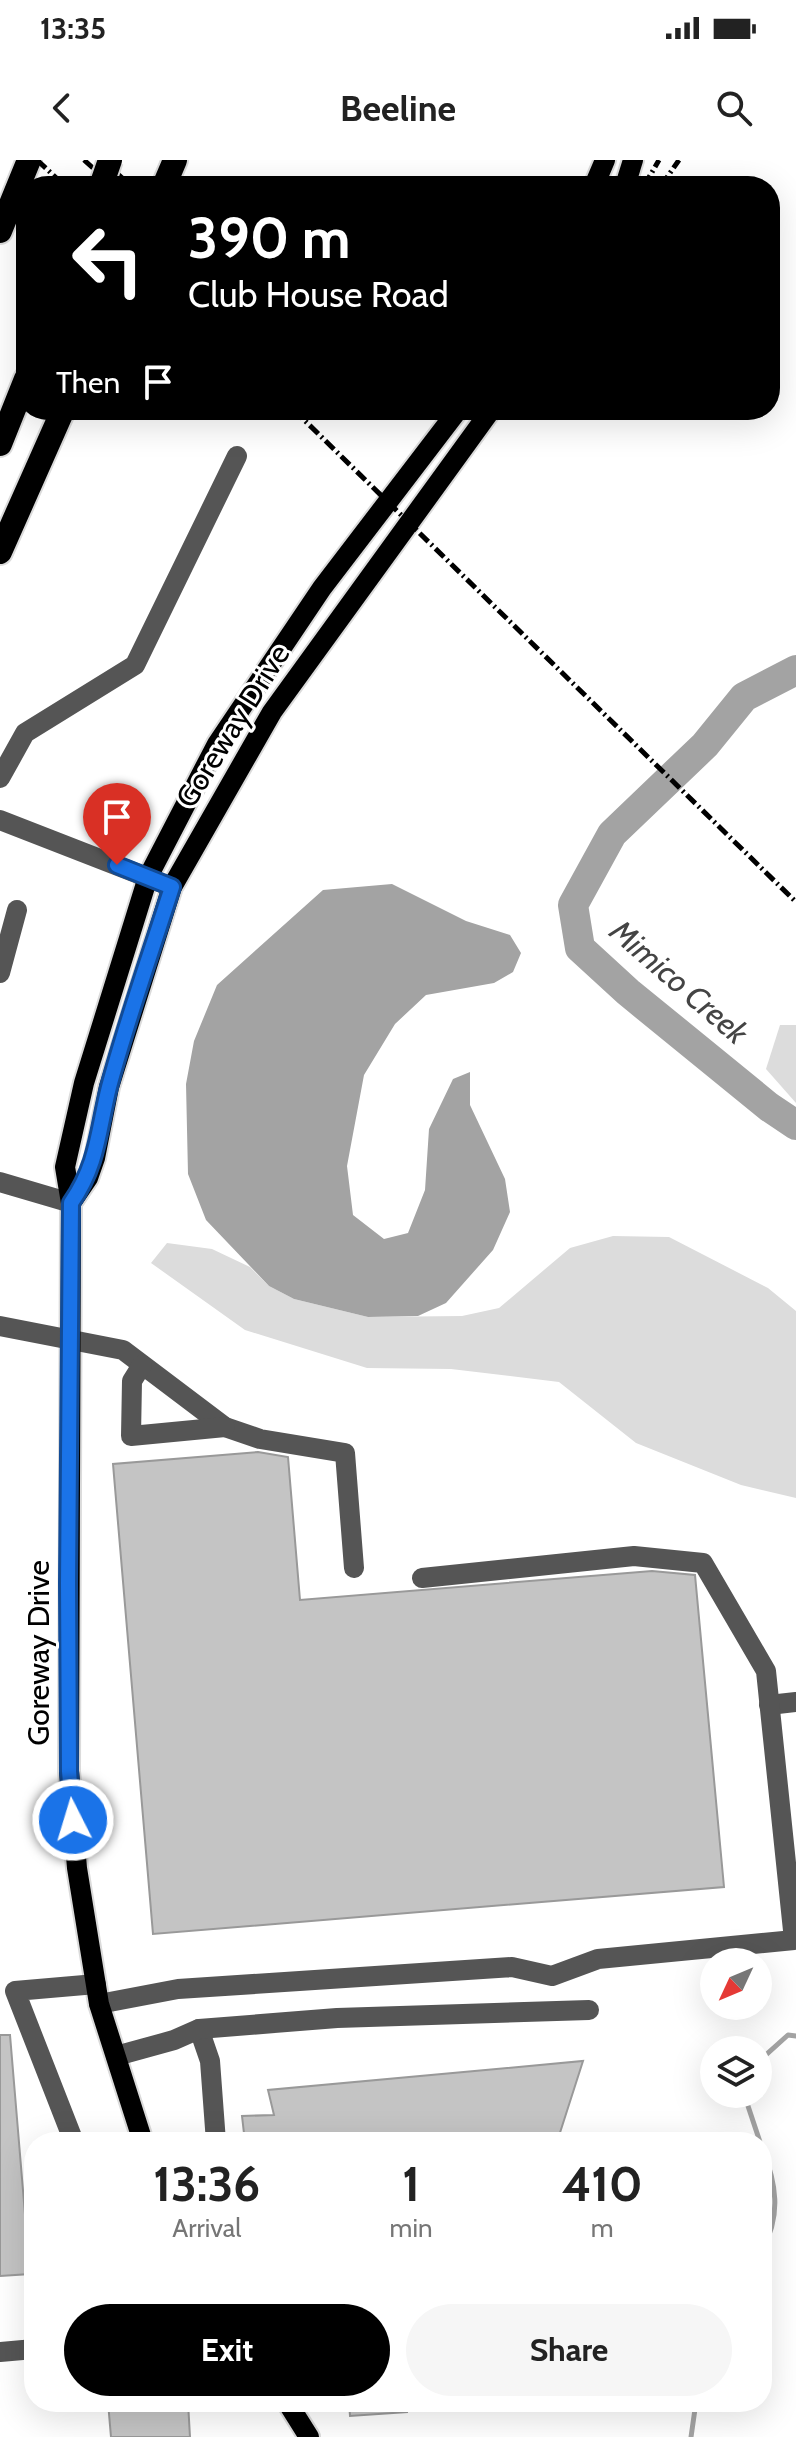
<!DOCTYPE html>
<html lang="en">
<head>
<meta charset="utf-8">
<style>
	body { margin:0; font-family:Cabin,sans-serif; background:#f6f6f6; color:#222; height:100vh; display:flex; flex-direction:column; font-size:30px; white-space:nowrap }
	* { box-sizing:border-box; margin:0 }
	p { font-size:26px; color:#767676 }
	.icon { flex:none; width:44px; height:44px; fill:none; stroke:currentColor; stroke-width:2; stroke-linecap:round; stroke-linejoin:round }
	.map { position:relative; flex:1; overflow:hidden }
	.drawer { position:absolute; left:24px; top:1972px; width:748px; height:280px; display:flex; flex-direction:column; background:#fff; border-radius:32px; box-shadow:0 8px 32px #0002 }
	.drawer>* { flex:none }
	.guide { position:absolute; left:16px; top:16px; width:764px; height:244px; border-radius:32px; box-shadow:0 8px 32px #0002; background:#000; color:#fff; overflow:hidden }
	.needle { width:52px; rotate:226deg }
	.buttons { position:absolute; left:700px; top:1788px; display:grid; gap:16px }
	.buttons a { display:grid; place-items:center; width:72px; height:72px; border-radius:50%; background:#fff; box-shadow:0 8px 32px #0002; font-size:40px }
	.pin { position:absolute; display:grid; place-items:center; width:68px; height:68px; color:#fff; margin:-82px -34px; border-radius:50% 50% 50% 0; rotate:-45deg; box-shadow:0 0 8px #0007 }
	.pin .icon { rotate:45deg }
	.me { position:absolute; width:88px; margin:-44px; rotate:355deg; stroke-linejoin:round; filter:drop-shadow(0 0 6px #0008) }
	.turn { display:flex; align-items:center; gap:28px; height:168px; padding:0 40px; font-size:36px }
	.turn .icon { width:104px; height:104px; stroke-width:2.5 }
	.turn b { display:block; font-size:56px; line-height:68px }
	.then { display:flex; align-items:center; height:76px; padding:0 40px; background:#0003; gap:16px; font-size:30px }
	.eta { display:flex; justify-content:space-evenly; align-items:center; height:136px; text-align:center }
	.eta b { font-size:48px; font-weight:700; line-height:56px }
	.button { display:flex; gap:16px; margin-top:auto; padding:16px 40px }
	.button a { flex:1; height:92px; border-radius:48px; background:#000; color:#fff; font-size:32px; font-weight:700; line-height:92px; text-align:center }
	.button a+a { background:#f6f6f6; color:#222 }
	.status { display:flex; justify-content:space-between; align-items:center; height:56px; padding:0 40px; background:#fff; direction:ltr }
	.status svg { height:22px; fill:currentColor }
	header { display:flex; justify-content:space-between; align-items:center; height:104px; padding:0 40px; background:#fff; font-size:36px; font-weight:700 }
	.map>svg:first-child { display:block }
	.green { fill:#dcdcdc }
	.water { fill:#a3a3a3 }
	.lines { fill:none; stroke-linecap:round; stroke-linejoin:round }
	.stream { stroke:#a3a3a3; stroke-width:5 }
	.river { stroke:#a3a3a3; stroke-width:30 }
	.building { fill:#c4c4c4; stroke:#999; stroke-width:2 }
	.major-casing { stroke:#dbdbdb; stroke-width:24 }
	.highway-casing { stroke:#dbdbdb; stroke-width:28 }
	.minor { stroke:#555; stroke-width:20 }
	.major { stroke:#000; stroke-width:20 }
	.highway { stroke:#000; stroke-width:24 }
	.rail { stroke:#000; stroke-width:5; stroke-dasharray:12 4 2 4; stroke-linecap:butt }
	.highway-bridge-casing { stroke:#dbdbdb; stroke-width:28; stroke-linecap:butt }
	.highway-bridge { stroke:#000; stroke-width:24 }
	.route-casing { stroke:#114b97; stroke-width:20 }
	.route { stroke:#1a73e8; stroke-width:14 }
	.labels { text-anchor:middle; stroke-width:6; stroke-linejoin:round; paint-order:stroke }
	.street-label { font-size:30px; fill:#000; stroke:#fff }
	.water-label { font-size:32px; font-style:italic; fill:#444; stroke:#fff }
</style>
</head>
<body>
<div class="status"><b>13:35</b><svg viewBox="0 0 49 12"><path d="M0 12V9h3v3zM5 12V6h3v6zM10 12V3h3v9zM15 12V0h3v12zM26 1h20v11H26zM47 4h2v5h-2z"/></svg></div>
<header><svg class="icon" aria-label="back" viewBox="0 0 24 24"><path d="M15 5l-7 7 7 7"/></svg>Beeline<svg class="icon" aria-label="search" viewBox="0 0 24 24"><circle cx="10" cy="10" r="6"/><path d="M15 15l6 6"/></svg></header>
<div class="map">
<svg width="796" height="2277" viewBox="0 0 796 2277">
	<rect width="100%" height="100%" fill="#fff"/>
	<g class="green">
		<polygon points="780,865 796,865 796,943 766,909"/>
		<polygon points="613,1076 669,1077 768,1128 796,1151 796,1338 741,1325 636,1283 559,1222 451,1209 367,1208 245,1170 151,1103 167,1083 212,1089 250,1107 269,1126 294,1139 368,1157 462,1156 499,1148 570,1088"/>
	</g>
	<polygon class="water" points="392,724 466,761 510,775 521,793 513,812 494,823 426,835 395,864 364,915 347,1006 353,1055 384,1079 408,1073 425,1030 429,969 453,919 470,912 470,945 505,1019 510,1052 493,1090 446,1143 418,1156 368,1157 294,1139 269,1126 206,1060 188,1014 186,924 194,881 217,825 323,730"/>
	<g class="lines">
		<g class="stream">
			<polyline points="758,1902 788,1875 796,1876"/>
			<polyline points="744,1934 760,1982"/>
			<path d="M762,1987c14,36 20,68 0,103"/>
			<polyline points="691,2277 696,2242"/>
		</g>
		<polyline class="river" points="796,510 744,537 705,585 612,674 573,745 580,788 628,832 769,947 796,965"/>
	</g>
	<g class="building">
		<polygon points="258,1292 288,1297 300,1440 652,1411 695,1415 724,1727 153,1774 113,1304"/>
		<polygon points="0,1875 10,1875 30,2114 0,2116"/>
		<polygon points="583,1901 557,1982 245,1982 242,1956 274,1955 268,1930"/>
		<polygon points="108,2242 188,2242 190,2277 111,2277"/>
		<polygon points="349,2242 407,2242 407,2252 350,2256"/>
	</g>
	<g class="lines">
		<defs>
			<g id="major">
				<polyline points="594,26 605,0"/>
				<polyline points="625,26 633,0"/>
				<polyline points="71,1043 88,1018 95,998 109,927 172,727 272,552 491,250"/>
				<polyline points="143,1982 99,1844 77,1708 69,1611 71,1043 65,1007 84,923 148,717 217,584 322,428 458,250"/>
				<polyline points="287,2242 309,2277"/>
			</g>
			<g id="highway">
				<polyline points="164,26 175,0"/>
				<polyline points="0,71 29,0"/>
				<polyline points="0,284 26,219"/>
				<polyline points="0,392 63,250"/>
			</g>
		</defs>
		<use href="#major" class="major-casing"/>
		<use href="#highway" class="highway-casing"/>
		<g class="minor">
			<polyline points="0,618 25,573 135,505 237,296"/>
			<polyline points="0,660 172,727"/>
			<polyline points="0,813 17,750"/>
			<polyline points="0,1022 71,1043"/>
			<polyline points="0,1166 123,1190 225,1267 260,1279 345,1293 354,1408"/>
			<polyline points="142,1205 132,1221 131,1276 225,1267"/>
			<polyline points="769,1545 796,1542"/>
			<polyline points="99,1844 178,1829 512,1807 552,1816 598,1799 794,1780 766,1511 703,1403 634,1396 422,1418"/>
			<polyline points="199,1869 210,1901 216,1982"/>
			<polyline points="116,1896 174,1880 199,1869 337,1858 589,1850"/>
			<polyline points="74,1982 15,1831 96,1824"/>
			<polyline points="0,2192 34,2189"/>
		</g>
		<use href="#major" class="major"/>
		<use href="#highway" class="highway"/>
		<g class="rail">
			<polyline points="37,0 65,26"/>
			<polyline points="84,0 113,26"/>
			<polyline points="102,0 131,26"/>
			<polyline points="644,26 659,0"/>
			<polyline points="661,26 679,0"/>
			<polyline points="294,250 796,742"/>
		</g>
		<defs>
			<polyline id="highway-bridge" points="101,26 110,0"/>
		</defs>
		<use href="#highway-bridge" class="highway-bridge-casing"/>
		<use href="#highway-bridge" class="highway-bridge"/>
	</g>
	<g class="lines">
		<defs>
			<path id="route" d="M73,1660l-4,-49 -1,-188 3,-380c27,-39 27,-72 38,-116 18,-67 42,-134 63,-200l-55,-22"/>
		</defs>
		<use href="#route" class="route-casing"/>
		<use href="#route" class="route"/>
	</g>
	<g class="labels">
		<g class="street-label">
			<text transform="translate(233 566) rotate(-58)" y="10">Goreway Drive</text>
			<text transform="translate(39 1493) rotate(-90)" y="10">Goreway Drive</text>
		</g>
		<g class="water-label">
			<text transform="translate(679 822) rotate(41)" y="11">Mimico Creek</text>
		</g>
	</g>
</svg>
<div class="buttons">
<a><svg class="needle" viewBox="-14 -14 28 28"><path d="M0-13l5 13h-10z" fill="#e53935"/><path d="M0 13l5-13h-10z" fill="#767676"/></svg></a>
<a><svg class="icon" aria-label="layers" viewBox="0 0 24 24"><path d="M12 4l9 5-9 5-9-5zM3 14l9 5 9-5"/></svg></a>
</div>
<div class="pin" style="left:117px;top:705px;background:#d93025"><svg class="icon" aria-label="arrive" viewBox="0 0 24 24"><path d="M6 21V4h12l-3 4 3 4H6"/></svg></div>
<svg class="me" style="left:73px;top:1660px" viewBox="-20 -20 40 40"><circle r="17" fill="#1a73e8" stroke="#fff" stroke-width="3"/><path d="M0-11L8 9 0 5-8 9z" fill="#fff"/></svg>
<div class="guide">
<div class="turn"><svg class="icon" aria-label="left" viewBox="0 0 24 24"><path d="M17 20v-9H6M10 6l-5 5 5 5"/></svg><div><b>390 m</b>Club House Road</div></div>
<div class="then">Then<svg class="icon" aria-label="arrive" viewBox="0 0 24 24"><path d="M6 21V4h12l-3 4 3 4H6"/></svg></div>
</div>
<section class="drawer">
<div class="eta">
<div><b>13:36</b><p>Arrival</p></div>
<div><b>1</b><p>min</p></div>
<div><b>410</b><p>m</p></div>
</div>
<div class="button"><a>Exit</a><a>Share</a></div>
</section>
</div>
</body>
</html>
